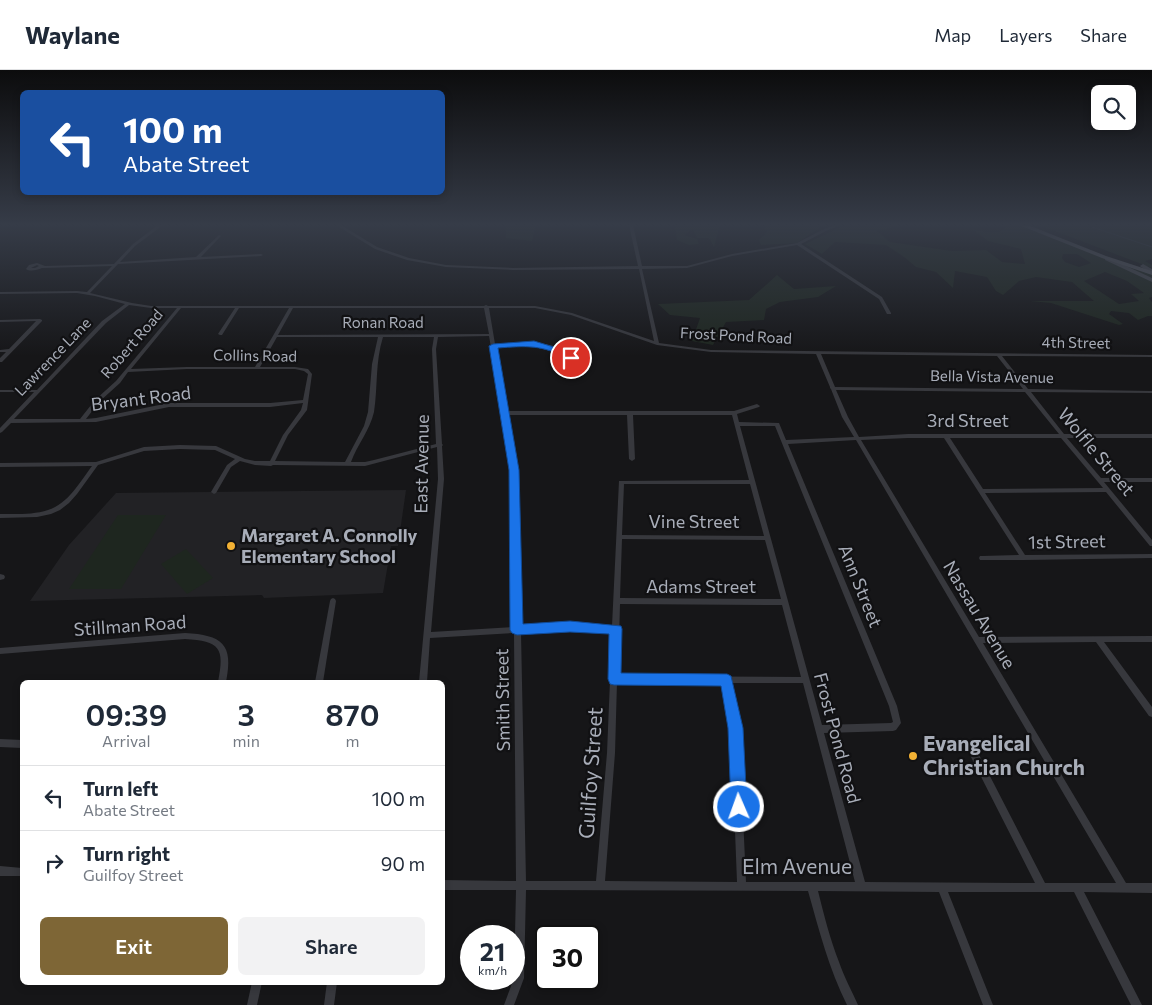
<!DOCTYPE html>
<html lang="en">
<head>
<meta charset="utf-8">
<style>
	body { margin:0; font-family:Commissioner,sans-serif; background:#f2f2f3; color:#1f2937; height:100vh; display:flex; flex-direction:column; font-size:19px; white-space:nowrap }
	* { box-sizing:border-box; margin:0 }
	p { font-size:16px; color:#747a83 }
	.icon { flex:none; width:28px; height:28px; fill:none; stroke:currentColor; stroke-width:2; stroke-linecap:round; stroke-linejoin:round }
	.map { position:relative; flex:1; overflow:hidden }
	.panel { position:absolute; left:20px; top:610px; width:425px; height:305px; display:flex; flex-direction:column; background:#fff; border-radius:8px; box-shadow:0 2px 8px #0003 }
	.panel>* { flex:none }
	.top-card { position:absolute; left:20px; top:20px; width:425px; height:105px; border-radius:8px; box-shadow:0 2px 8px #0003; background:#1a4fa0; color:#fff; overflow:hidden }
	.fabs { position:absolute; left:1091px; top:15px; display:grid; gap:10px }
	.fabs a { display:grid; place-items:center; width:45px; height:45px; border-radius:8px; background:#fff; box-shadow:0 2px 8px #0003; font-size:25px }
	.speed { position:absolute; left:460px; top:855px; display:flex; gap:10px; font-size:25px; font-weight:700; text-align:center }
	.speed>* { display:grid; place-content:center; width:65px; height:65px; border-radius:50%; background:#fff; box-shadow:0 2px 8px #0003; line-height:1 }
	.speed small { font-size:12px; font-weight:400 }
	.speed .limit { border:2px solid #111; border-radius:8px; background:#fff; color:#111 }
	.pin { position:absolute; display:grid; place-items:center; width:42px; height:42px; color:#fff; margin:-21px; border:2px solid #fff; border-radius:50%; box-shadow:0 1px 5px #0007 }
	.me { position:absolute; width:55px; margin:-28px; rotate:358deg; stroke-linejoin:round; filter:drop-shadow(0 0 4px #0008) }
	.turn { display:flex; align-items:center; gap:18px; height:105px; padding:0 20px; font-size:22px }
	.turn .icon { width:65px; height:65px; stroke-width:2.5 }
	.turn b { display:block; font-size:35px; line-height:42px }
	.eta { display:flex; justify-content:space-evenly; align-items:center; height:85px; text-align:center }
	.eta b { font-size:30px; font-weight:600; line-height:35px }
	.action { display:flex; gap:10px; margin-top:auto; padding:10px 20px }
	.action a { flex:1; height:58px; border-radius:8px; background:#7e6636; color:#fff; font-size:20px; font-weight:600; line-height:58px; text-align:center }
	.action a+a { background:#f2f2f3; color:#1f2937 }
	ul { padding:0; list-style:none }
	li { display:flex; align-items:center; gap:15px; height:65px; padding:0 20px; border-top:1px solid #e0e1e3 }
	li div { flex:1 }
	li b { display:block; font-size:19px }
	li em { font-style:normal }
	header { display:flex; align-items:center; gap:30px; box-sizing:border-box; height:70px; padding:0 25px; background:#fff; border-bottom:1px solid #e0e1e3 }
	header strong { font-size:24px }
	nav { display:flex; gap:28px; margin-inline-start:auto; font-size:18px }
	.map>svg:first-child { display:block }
	.built { fill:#222225 }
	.green { fill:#1e261f; fill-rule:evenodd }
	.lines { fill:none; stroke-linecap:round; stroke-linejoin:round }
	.stream { stroke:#2c353c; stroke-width:1 }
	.street { fill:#37383d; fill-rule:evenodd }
	.secondary { fill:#45474d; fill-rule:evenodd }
	.primary { fill:#53555c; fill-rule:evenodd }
	.route { fill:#1a73e8; stroke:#114b97 }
	.poi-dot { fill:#f2b134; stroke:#111113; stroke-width:2 }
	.labels { text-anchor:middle; stroke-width:4.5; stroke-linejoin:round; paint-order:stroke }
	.far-street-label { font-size:15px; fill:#a8adb8; stroke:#111113 }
	.street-label { font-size:18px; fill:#a8adb8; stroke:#111113 }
	.poi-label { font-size:18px; font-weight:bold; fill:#a8adb8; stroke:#111113; text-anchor:start }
	.near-poi-label { font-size:21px; font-weight:bold; fill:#a8adb8; stroke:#111113; text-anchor:start }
	.near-street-label { font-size:21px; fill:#a8adb8; stroke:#111113 }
</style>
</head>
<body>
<header>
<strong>Waylane</strong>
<nav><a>Map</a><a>Layers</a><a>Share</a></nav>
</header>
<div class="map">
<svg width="1152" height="935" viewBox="0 0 1152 935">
	<rect width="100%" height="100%" fill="#161618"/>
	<polygon class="built" points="406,420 398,476 391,476 383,523 264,528 262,525 30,531 69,475 116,423"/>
	<g class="green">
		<polygon points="506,155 536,155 532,171 506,168"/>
		<polygon points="677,155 720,155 714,177 709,168 697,168 693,159 684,165 697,169 699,174 689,175 677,170 675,156"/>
		<polygon points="764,155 824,155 797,173 761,175 759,170 767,162"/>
		<path d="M893,155l6,1 -22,5 13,11 62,9 34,-1 16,12 23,2 -4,-15 -33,-8 -16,-12c11,2 24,7 34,-1l-3,-3h18l83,32 48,15v25l-3,1 3,4v14h-4l-10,4 -9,-7 -18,-2 -2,3 14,10 -4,1 -68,-22 -21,-2h64l-22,-19 -36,-5 -17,4 -16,14 -7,-4 -9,-14 -32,-6 -2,17 -17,-16 -20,-5 -12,-10 -18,-12 -51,-3 -13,12 -17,-10 38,-18zM1063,184h14l14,9 -12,4 -14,-5 -3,-4zM1105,202l22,9 17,12 -13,1 8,7 -20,3 -35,-23z"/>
		<polygon points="1039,155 1089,155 1083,156 1095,158 1090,155 1152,155 1152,189 1145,191 1152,195 1152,198"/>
		<polygon points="777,205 794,219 836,216 818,227 780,232 766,239 764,250 726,252 713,275 692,271 700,248 670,245 658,234 749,230"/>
		<polygon points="118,445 166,445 121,519 69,519"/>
		<polygon points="186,479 213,508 187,524 161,494"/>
	</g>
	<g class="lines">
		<polyline class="stream" points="1086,155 1152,177"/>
		<g class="street">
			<path d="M158,155h5l-28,21 -15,16 76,-5 23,-22 2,1 -1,1 -19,20 60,-3 2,1 -2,1 -143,8 -28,29 42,10 19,3h333l2,-1 2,1h47l37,7 82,28 -15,-72 -126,1 -67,-3 -39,-7 -32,-11 -39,-24h5l36,22 32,11 37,7 67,3 125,-2 -9,-41h4l9,41h45l45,-12 65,-11 27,-14 10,-4h6l-14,6 -25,13 81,53 9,16v1h-4l-8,-15 -82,-54 -65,11 -45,12 -45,1 17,74 52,7 441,5v2l-150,-1 26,33 124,2v2l-121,-1 33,42h88v4h-85l34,40h51v4h-48l48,58v6h-2l-44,-54 -121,1 40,62 127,-1v4l-128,2h-44l-1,-2 1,-2h2l37,-1 -75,-117h-36l-47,2 118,197 173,-1v6h-48l48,65v10l-3,-1 -53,-74 -113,1 143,240h26v10l-68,-1 58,113h-11l-57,-113h-126l45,113h-10l-44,-113 -121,-1c6,24 12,48 21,71 5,15 13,29 19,43h-11c-18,-36 -28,-75 -39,-114l-282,-1 -2,88 -10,27h-10l10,-27 2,-88h-74v-10l74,1 -2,-248 -84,5 -3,44h-8l19,-203 -1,-32 -72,19 -92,-1 -2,1 -16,-1 -15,-4 -9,6 -15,26 -2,1 -3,-2 16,-27 8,-6 -20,-9 -35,-1 -36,2 -46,14 -21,29 -8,9 -9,7 -9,4 -14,3 -37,1v-4c15,0 33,1 48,-4 20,-6 32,-28 44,-44l-92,1v-4l96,-1 48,-15 36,-2 36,1 29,13 10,2h15l13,-26 18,-25 2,-7 -33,4h-101l-73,15 -85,1 -9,9 -2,1v-5l34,-36h-34v-2h37l65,-69 23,-17 -30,-8 -18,-3 -77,1v-2l77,-1 10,1 25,-26 -70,2c-5,2 -12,4 -16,1l3,-4 8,-2 8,3 69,-2 19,-20zM37,195l2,1 -4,2h-4zM129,235l22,3h26l-61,73 -21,19 -15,19h-66l92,-96zM181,238h54l-17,26 2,1h2l17,-27h50l-34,59h-68l-56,2zM293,238h191l5,26 -211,1zM489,238h46l36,7 86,30 54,7 105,2 14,33v1l1,1 11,28 12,20 -68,3 -7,-17 -40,-1 -2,-8 22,-7 1,-1 -3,-2 -23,7h-227l-11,-64c19,-2 54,-6 70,9 2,1 3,4 5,6l-7,11 2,1h2l7,-12c-2,-3 -4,-7 -7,-9 -18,-14 -52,-10 -73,-9zM489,266c8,46 17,92 21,139 5,50 3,102 3,152l-82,5 13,-153 -2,-33 1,-1 -1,-1 -6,-95 2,-12zM277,267h101l-6,27 -4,48 -4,14 -19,36 -70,-1 13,-26 19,-25 5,-36 -4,-5 -13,-2h-35zM383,267h51l-2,12 4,95 -62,16 -9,2h-14c6,-17 19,-32 23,-50 4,-26 1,-49 9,-75zM821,284l176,2 26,33 -188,-2zM187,299h108l9,2 4,3 -5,26 -33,3h-101l-73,15 -10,1 13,-17 21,-19 8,-11zM836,320l189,2 34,42h-151l-49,3 -11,-20zM508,345h119l2,44 3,2 3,-2 -2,-44h99l17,65 -130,1 -7,145 -47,-2 -45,3 -2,-126 -5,-49zM740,356h35l114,280 4,16 -2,1 -69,2zM950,368h111l42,50 -120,1zM856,370l260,443h-71l-68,-132 -3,-1 -3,1 -1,3 1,3 64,126 -170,-1 -41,-149 69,-2 3,-1 5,-7 -4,-17 -109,-262zM624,414h126l14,52 -142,-1zM622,469l143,1 16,59 -161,-1zM620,534l162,1 19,72 -183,-1zM565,560l47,2 -5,121 -11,128h-70l-5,-248zM617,612l107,1 7,45 6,154 -132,-1 10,-128zM731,613h72l52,199h-109l-7,-154z"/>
			<polygon points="40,249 42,250 42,251 2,292 0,292 0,288 6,282 0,282 0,280 9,279 36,251 0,252 0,250"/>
			<polygon points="0,504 4,505 5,507 4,509 0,510"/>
			<polygon points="333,528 335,529 336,531 323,612 315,612 330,531 331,529"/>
			<path d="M185,563c37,2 49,11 41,49h-8c7,-34 2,-41 -33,-43l-185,15v-6z"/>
			<polygon points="0,669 22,670 22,678 0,677"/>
			<polygon points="0,796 22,798 22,806 0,806"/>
			<polygon points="252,912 262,912 257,935 247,935"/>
			<polygon points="327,912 337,912 334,935 324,935"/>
		</g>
		<g class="secondary">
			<polygon points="1105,188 1109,188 1152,208 1152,212 1105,190"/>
			<polygon points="1143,194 1152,199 1152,203 1141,197 1140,196"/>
		</g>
		<polygon class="primary" points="1019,155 1028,155 1106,186 1152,201 1152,205 1102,188"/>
	</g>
	<linearGradient id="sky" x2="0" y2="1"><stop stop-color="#0c0c0d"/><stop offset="0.54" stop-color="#363c48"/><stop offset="1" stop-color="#363c48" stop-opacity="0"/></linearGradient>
	<rect width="1152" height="286" fill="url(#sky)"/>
	<path class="route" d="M534,271l33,10 8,7 -7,2c-23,-16 -44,-14 -70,-12l21,122 4,154 47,-3 51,5 1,3 -1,44 106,1 4,2 12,52 4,79 -3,6 -5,2 -6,-2 -2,-6 -3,-79 -7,-42 -107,-1 -4,-1 -2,-5 1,-45 -39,-2 -53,3 -5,-2 -2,-3 -1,-160 -20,-124 4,-2z"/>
	<g class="poi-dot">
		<circle cx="231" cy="476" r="5"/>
		<circle cx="913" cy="686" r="5"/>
	</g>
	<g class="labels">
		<g class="far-street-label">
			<text x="383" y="258">Ronan Road</text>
			<text transform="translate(736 266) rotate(3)" y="5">Frost Pond Road</text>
			<text transform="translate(1076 273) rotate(1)" y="5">4th Street</text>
			<text transform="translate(132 274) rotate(-49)" y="5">Robert Road</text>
			<text transform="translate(255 286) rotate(1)" y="5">Collins Road</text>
			<text transform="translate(53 287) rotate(-46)" y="5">Lawrence Lane</text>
			<text transform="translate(992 307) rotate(1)" y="5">Bella Vista Avenue</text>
		</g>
		<g class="street-label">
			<text transform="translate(141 329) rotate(-7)" y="6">Bryant Road</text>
			<text x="968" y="357">3rd Street</text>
			<text transform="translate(1096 382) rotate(50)" y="6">Wolfle Street</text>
			<text transform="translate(422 394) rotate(-89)" y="6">East Avenue</text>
			<text x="694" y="458">Vine Street</text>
			<text transform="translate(1067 472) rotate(-1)" y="6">1st Street</text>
			<text transform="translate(860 516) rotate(68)" y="6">Ann Street</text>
			<text x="701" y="523">Adams Street</text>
			<text transform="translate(979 545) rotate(59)" y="6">Nassau Avenue</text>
			<text transform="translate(130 556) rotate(-4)" y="6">Stillman Road</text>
			<text transform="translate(503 630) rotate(-91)" y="6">Smith Street</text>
			<text transform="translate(837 668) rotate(75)" y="6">Frost Pond Road</text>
		</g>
		<g class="poi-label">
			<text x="241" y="472">Margaret A. Connolly<tspan x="241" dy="21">Elementary School</tspan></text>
		</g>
		<g class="near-poi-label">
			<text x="923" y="681">Evangelical<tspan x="923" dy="24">Christian Church</tspan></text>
		</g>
		<g class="near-street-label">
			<text transform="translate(591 703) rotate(-86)" y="7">Guilfoy Street</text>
			<text x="797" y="804">Elm Avenue</text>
		</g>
	</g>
</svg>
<div class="fabs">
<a><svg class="icon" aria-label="search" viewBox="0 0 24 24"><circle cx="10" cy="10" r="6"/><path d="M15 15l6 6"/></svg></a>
</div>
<div class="speed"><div>21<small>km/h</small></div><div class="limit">30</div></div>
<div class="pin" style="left:571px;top:288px;background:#d93025"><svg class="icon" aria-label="arrive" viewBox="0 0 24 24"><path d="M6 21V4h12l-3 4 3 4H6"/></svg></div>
<svg class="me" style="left:739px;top:737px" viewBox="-20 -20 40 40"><circle r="17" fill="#1a73e8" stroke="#fff" stroke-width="3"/><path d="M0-11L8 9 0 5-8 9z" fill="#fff"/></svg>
<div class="top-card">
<div class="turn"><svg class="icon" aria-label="left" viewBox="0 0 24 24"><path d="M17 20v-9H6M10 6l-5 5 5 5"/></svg><div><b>100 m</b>Abate Street</div></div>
</div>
<section class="panel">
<div class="eta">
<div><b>09:39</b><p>Arrival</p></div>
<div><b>3</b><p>min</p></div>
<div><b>870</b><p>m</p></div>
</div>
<ul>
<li><svg class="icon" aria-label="left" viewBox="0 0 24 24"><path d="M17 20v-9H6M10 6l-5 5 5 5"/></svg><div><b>Turn left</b><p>Abate Street</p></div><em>100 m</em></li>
<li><svg class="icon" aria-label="right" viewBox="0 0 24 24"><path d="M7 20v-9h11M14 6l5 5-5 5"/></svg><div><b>Turn right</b><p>Guilfoy Street</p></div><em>90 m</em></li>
</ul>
<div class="action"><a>Exit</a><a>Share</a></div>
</section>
</div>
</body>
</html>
